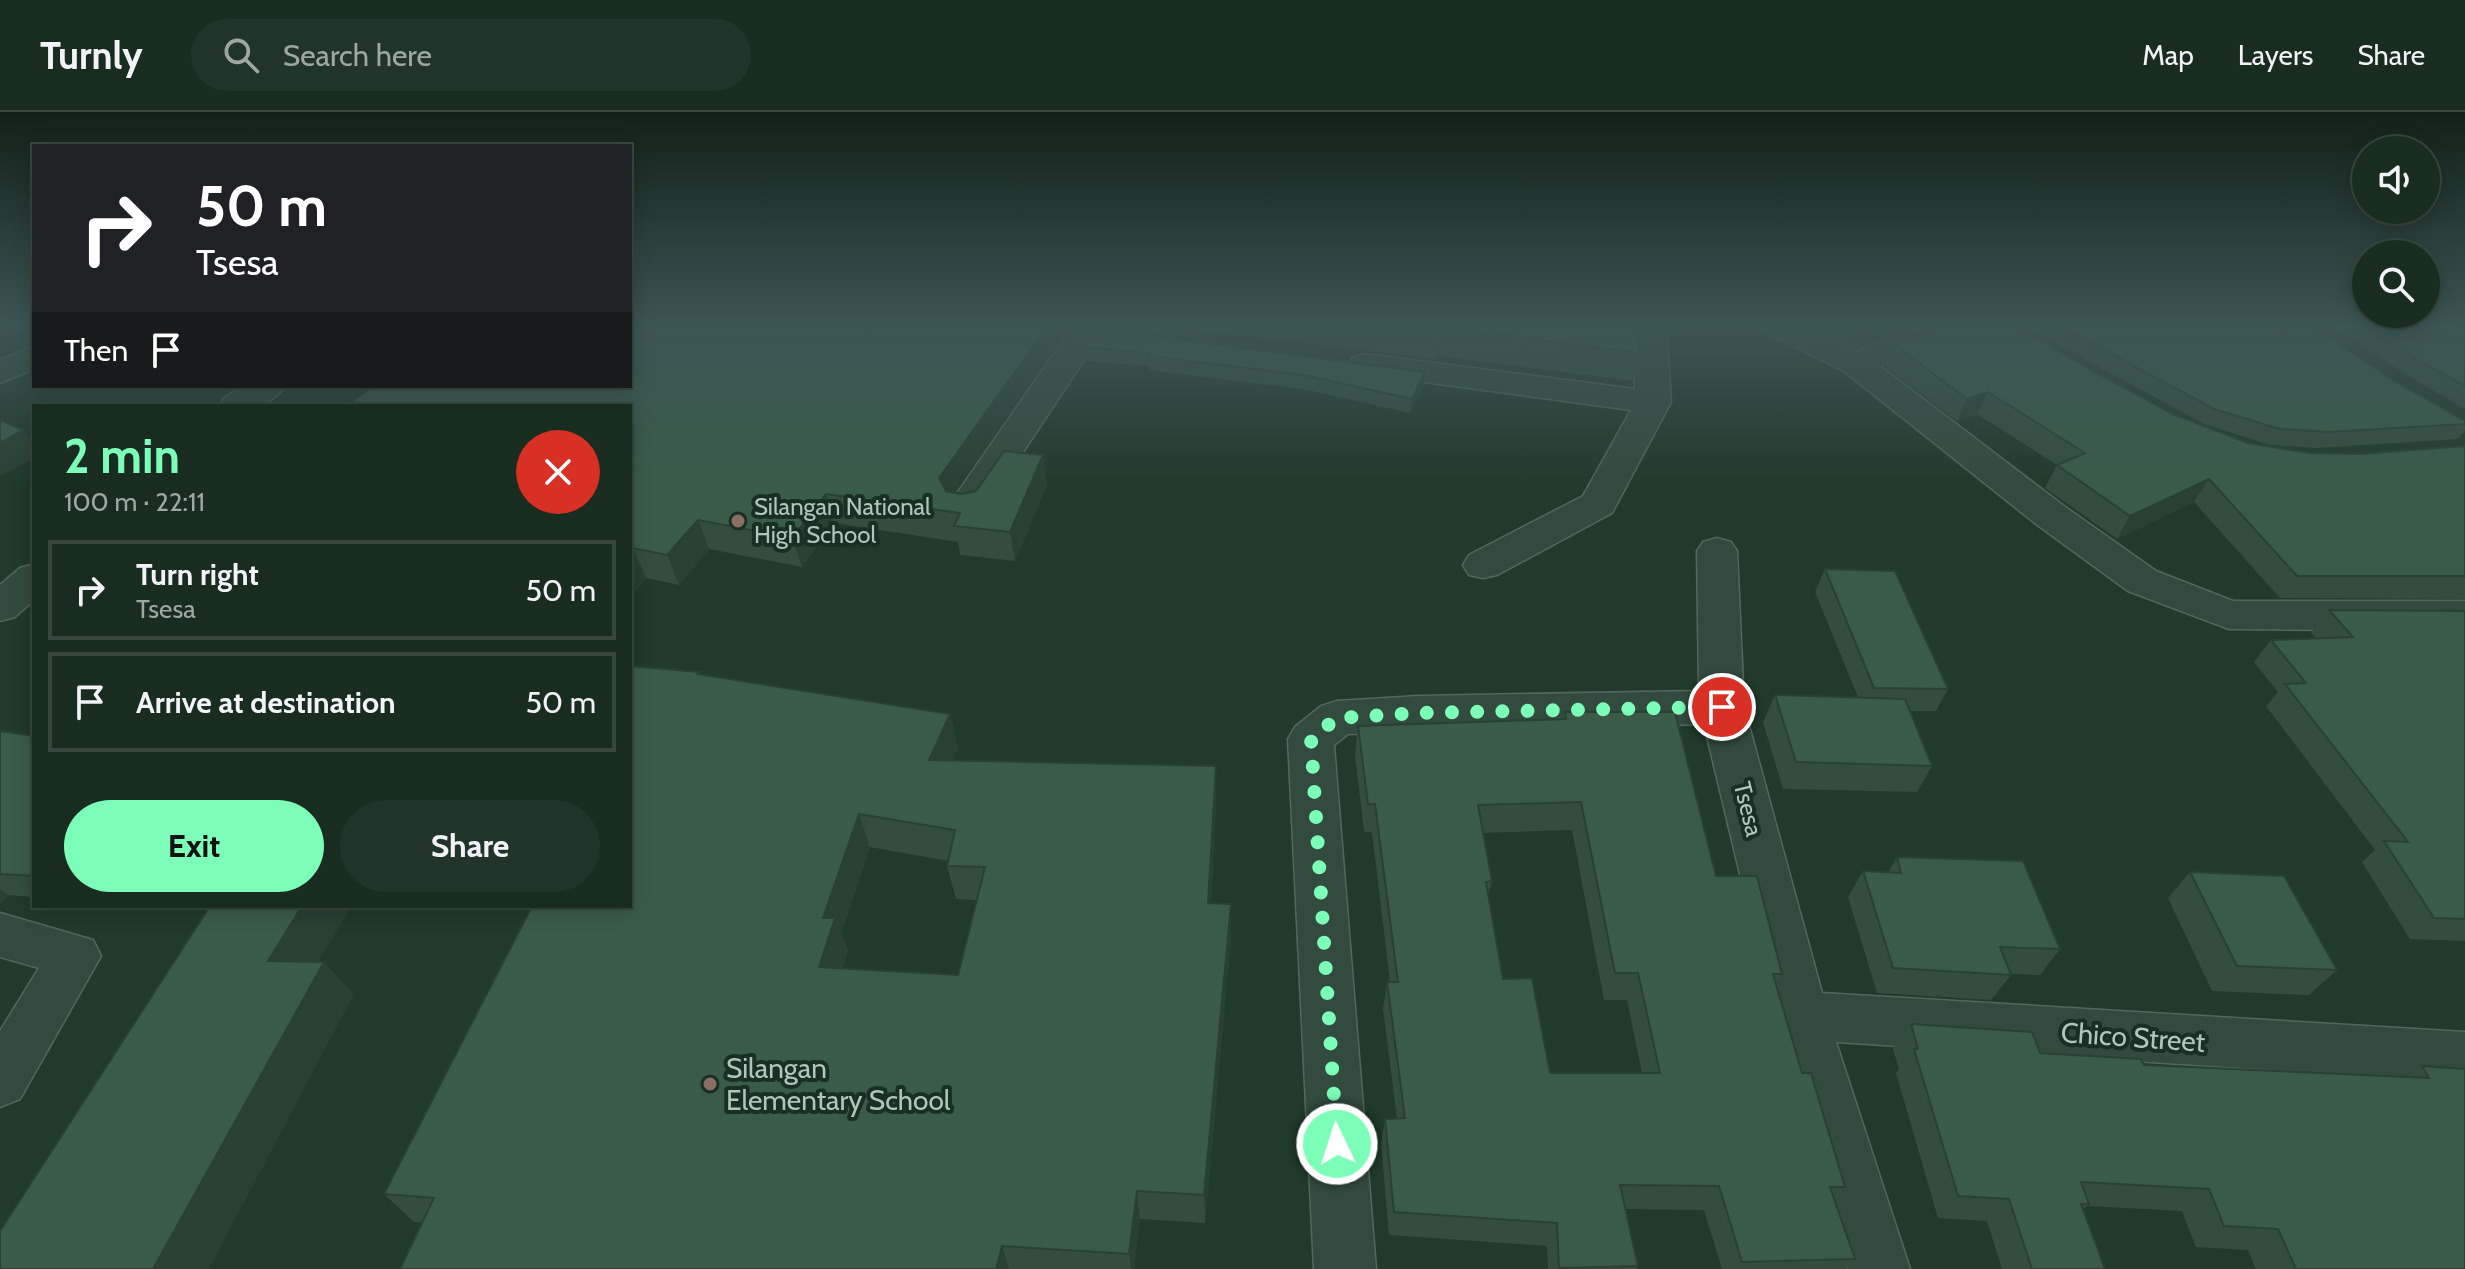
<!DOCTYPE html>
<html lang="en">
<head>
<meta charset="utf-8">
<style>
	body { margin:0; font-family:Cabin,sans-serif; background:#213429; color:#f1f3f6; height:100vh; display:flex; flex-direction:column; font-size:30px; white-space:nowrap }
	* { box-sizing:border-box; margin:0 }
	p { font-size:26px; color:#9fa7a5 }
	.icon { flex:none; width:44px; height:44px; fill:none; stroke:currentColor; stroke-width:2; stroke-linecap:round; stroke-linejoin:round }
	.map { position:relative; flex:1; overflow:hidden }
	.sheet { position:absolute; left:32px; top:292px; width:600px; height:504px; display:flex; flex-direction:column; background:#182c20; border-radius:0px; box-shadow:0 4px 20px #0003,0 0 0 2px #36483e }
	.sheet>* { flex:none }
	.hud { position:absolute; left:32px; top:32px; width:600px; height:244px; border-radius:0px; box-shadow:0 4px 20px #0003,0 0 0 2px #36483e; background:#202124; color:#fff; overflow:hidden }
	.fabs { position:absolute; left:2352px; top:24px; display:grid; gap:16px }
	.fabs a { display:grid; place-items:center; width:88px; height:88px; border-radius:50%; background:#182c20; box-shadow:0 4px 20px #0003,0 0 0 2px #36483e; font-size:40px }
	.pin { position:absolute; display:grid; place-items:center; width:68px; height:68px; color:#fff; margin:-34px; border:4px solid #fff; border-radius:50%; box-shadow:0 2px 8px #0007 }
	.me { position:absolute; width:88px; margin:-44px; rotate:356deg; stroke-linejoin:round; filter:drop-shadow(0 0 6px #0008) }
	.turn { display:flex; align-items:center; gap:28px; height:168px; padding:0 32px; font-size:36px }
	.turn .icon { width:104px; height:104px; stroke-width:2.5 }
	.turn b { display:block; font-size:56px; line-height:68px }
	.then { display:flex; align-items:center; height:76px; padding:0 32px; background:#0003; gap:16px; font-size:30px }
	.round { display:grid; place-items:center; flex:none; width:84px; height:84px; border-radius:42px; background:#213429 }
	.overview { display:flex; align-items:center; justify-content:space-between; height:136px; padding:0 32px }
	h1 { font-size:48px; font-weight:700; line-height:60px; color:#7cfeb9 }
	.button { display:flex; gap:16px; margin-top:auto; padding:16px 32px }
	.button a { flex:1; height:92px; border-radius:48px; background:#7cfeb9; color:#111; font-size:32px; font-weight:700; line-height:92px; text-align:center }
	.button a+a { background:#213429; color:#f1f3f6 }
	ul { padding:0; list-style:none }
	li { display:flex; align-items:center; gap:24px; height:100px; margin:0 16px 12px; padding:0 16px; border:4px solid #36483e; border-radius:0px }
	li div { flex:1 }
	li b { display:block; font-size:30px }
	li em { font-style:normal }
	header { display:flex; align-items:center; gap:48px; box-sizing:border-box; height:112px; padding:0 40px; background:#182c20; border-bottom:2px solid #36483e }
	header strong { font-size:38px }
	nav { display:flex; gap:44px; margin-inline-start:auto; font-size:28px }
	.search { width:560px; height:72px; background:#213429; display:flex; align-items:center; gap:20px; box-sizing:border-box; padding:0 28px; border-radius:44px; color:#9fa7a5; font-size:30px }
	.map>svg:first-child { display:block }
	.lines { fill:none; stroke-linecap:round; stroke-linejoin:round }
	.minor-casing { stroke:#51685c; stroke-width:3 }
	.minor { fill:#334b3e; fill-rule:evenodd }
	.wall { fill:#334e3f; fill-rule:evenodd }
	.shaded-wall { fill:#294033 }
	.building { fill:#3b5b49; stroke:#294033; stroke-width:2; fill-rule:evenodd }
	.route { stroke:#7cfeb9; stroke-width:14; stroke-dasharray:0 25.2 }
	.education-dot { fill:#8d6e63; stroke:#192f23; stroke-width:3 }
	.labels { text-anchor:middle; stroke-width:8; stroke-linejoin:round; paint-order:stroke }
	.poi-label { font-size:24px; fill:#aec7ba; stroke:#192f23; text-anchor:start }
	.street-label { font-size:24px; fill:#aec7ba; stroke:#192f23 }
	.near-street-label { font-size:28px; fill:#aec7ba; stroke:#192f23 }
	.near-poi-label { font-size:28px; fill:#aec7ba; stroke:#192f23; text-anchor:start }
</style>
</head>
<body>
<header>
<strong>Turnly</strong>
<div class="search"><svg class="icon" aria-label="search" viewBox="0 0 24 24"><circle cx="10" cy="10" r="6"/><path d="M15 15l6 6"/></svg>Search here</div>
<nav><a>Map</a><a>Layers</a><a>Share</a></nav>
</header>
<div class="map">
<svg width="2465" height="1157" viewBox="0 0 2465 1157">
	<rect width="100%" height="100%" fill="#203a2b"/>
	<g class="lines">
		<defs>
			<g id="minor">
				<polygon points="1073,214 1150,214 1169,218 1174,225 1169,232 1157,235 1098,227 986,396 972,399 958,396 953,387"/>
				<polygon points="1632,214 1666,214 1671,290 1612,401 1497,463 1483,466 1469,463 1463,453 1469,443 1583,384 1631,298 1365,262 1353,259 1348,252 1353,245 1365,242 1635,277"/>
				<polygon points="1762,214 1805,214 1857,239 1916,214 1961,214 1956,221 1880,254 2064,394 2156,459 2233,489 2465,489 2465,519 2229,517 2128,479 2036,412 1844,259 1767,221"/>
				<polygon points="34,234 34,257 0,271 0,248"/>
				<path d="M244,274h41c-16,24 -40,20 -66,20l5,-8z"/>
				<polygon points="1717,426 1731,430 1737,439 1744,595 1822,881 2465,920 2465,970 1836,930 1910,1157 1848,1157 1774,904 1704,612 1348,622 1334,633 1376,1157 1314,1157 1288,627 1295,615 1321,594 1337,589 1419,584 1699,579 1697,439 1703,430"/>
				<polygon points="34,452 34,488 15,505 0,509 0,473 20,456"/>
				<polygon points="0,801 93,828 101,844 20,987 0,995 0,919 39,856 0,845"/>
			</g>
		</defs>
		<use href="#minor" class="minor-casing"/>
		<use href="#minor" class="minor"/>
	</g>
	<g class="wall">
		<polygon points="1174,214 1637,214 1639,241 1632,269 1438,244 1436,248"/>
		<polygon points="1812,214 1908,214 1857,236"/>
		<polygon points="2024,214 2312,214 2389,266 2465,309 2465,319 2458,327 2317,336 2270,333 2204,312"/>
		<polygon points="2334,214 2465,214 2465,297 2405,262"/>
		<polygon points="1098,217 1424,273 1410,301 1303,277 1149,258 1149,254 1087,249 1086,235"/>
		<polygon points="1895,233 2098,262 2173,302 2248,331 2310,341 2360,342 2465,334 2465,487 2280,486 2194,390 2117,427 2045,376 2057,353 1977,302 1957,309 1886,255"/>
		<polygon points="630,294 961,382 976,379 1043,343 1047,373 1015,449 960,443 958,430 834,411 802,455 709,437 679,473 646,466 630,486"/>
		<polygon points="1825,457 1948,577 1936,599 1910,599 1932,654 1917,680 1783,677 1763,610 1775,583 1858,585 1815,480"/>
		<polygon points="2329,498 2465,499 2465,829 2410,827 2362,750 2375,738 2266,594 2278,580 2254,550 2271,528 2316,526 2311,521"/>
		<path d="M700,560l1,2 249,40 8,34 -5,12 263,40 -5,103 20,1v33l-26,286 -65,-4 -6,50h-734l22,-47h-8l-30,-28zM870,735l78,14 -1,5 9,33 20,1 -18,75 -116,-7 6,-17 -7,-17z"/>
		<path d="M1565,600l151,164 66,98 -6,11 26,88 43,114 -10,14 20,58 -9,10h-124l-18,-59 -79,-1 13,57 -1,3h-89l-1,-23 -158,-11 -8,-91 4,-25h12l-14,-110 4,-27h3l-18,-150h-8l-9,-77 3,-29 205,-7zM1572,718l32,170h23l15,73h-92l-47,-94 -15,-82 4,-16 -9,-48z"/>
		<polygon points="0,619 34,624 34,785 8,783 0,791"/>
		<polygon points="1897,745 2060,837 2040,863 2010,862 2011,863 1991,888 1877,881 1848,785 1863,759 1888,760"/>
		<polygon points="2190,760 2337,858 2309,883 2212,879 2168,786"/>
		<polygon points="1911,912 2040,941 2144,953 2407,965 2422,954 2465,957 2465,1157 2256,1157 2248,1138 2196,1135 2182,1099 2087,1094 2083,1097 2105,1157 2002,1157 1987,1109 1938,1106 1896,961 1899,957 1893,937"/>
	</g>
	<g class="shaded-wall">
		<polygon points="1048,214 1071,214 945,395 939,366"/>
		<polygon points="1865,214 1908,214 1857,236"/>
		<polygon points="1442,215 1438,244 1436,248 1440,220"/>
		<polygon points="1425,260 1424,273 1410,301 1412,287"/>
		<polygon points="1988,280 1977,302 1957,309 1967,287"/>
		<polygon points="23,318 34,332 34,346 0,364 0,331"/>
		<polygon points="1043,343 1047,373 1015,449 1010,420"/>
		<polygon points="2209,367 2194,390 2117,427 2130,404"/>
		<polygon points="826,382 834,411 802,455 792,426"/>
		<polygon points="698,408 709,437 679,473 667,443"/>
		<polygon points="633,436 646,466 630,486 630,440"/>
		<polygon points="950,602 958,636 938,682 929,648"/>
		<polygon points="1216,654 1216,688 1209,823 1208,791"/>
		<polygon points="859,702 870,735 841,822 848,839 832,887 819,855 823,806"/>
		<polygon points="0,777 8,783 0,791"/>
		<polygon points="1231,792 1231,825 1205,1111 1204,1083"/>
		<polygon points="302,794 352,794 299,881 268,849"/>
		<polygon points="324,850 354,882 209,1157 153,1157"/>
		<polygon points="1137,1079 1140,1107 1134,1157 1131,1157 1129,1142"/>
		<polygon points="1002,1134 1009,1157 996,1157"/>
	</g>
	<g class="building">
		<polygon points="630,214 866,214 873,216 874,214 1048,214 939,366 946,379 961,382 976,379 1004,339 1043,343 1010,420 954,414 960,401 826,382 792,426 698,408 667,443 633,436 630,440 630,294 346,294 374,274 630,274"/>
		<polygon points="1397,214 1637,214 1639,241 1442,215 1440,220"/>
		<polygon points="1939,214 2015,214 2098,262 2173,302 2248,331 2310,341 2360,342 2465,334 2465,464 2297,464 2209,367 2130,404 2057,353 2085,341 1988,280 1967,287 1895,233"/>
		<polygon points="2060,214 2312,214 2389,266 2465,309 2465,312 2328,320 2280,317 2214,297"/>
		<polygon points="2367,214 2465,214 2465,274 2416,247"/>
		<polygon points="1098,217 1425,260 1412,287 1304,263 1148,244 1150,241 1086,235"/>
		<polygon points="0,308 23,318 0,331"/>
		<polygon points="1825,457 1895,459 1948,577 1874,576"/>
		<polygon points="2329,498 2465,499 2465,807 2434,806 2384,729 2408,730 2285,572 2306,571 2271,528 2353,525"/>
		<path d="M630,554l70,6 -2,2 252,40 -21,46 287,6 -8,137 23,1 -27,291 -67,-4 -8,63 -127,-8 -6,23h-596l34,-71 -50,-4 148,-288h98zM859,702l96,16 -8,36 38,1 -27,108 -139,-8 16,-49h-12z"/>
		<polygon points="1775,583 1905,587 1932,654 1796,650"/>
		<path d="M1565,600h110l41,164h41l25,98h-9l29,99h9l34,114h-15l25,72 -113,3 -23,-76 -99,-1 18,81 -79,2 -2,-45 -163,-11 -9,-93 20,-1 -18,-136h11l-23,-178h-7l-10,-78 208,-7zM1581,690l34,171h23l22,100h-110l-18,-95 -29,1 -17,-97 6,-1 -14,-76z"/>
		<polygon points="0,619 34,624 34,764 0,762"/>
		<polygon points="1897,745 2023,749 2060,837 2000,835 2011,863 1893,856 1863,759 1901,761"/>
		<polygon points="2190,760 2284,764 2337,858 2237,854"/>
		<polygon points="210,794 302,794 268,849 324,850 153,1157 0,1157 0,1119"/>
		<polygon points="1911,912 2032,920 2040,941 2141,947 2144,953 2429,966 2422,954 2465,957 2465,1157 2296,1157 2278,1117 2224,1114 2209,1077 2081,1070 2089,1092 2081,1092 2105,1157 2032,1157 2009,1087 1958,1084 1914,937 1918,937"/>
	</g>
	<linearGradient id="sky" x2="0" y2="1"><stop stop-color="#122018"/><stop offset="0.57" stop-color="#3c5555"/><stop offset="1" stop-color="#3c5555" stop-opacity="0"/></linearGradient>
	<rect width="2465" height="376" fill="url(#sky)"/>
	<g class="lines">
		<polyline class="route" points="1337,1032 1311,627 1337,606 1419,601 1722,595"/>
	</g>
	<g class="education-dot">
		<circle cx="738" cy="409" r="8"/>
		<circle cx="710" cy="972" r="8"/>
	</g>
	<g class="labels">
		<g class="poi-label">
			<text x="754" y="403">Silangan National<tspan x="754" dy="28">High School</tspan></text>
		</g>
		<g class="street-label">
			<text transform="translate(1748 697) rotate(76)" y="8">Tsesa</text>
		</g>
		<g class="near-street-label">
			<text transform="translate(2133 925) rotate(4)" y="10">Chico Street</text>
		</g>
		<g class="near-poi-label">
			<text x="726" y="966">Silangan<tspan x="726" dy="32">Elementary School</tspan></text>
		</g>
	</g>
</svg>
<div class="fabs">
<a><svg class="icon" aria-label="sound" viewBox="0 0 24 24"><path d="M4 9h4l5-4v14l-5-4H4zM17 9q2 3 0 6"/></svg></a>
<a><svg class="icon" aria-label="search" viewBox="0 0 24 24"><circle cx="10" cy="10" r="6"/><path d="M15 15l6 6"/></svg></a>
</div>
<div class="pin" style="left:1722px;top:595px;background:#d93025"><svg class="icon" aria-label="arrive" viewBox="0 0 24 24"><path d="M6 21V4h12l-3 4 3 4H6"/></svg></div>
<svg class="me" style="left:1337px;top:1032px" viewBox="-20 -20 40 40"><circle r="17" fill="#7cfeb9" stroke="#fff" stroke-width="3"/><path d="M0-11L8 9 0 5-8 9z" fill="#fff"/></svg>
<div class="hud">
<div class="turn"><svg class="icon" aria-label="right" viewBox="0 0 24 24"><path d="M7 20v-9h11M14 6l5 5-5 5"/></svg><div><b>50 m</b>Tsesa</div></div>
<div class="then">Then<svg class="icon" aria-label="arrive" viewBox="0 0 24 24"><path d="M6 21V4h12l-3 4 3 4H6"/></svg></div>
</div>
<section class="sheet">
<div class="overview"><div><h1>2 min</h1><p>100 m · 22:11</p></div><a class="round" style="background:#d93025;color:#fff"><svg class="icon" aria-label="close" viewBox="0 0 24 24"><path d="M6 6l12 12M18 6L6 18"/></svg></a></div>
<ul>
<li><svg class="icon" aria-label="right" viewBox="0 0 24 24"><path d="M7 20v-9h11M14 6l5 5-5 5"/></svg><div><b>Turn right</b><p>Tsesa</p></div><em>50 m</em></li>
<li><svg class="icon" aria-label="arrive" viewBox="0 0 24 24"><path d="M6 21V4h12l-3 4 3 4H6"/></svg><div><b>Arrive at destination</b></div><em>50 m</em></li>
</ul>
<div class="button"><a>Exit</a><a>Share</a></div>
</section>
</div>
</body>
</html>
